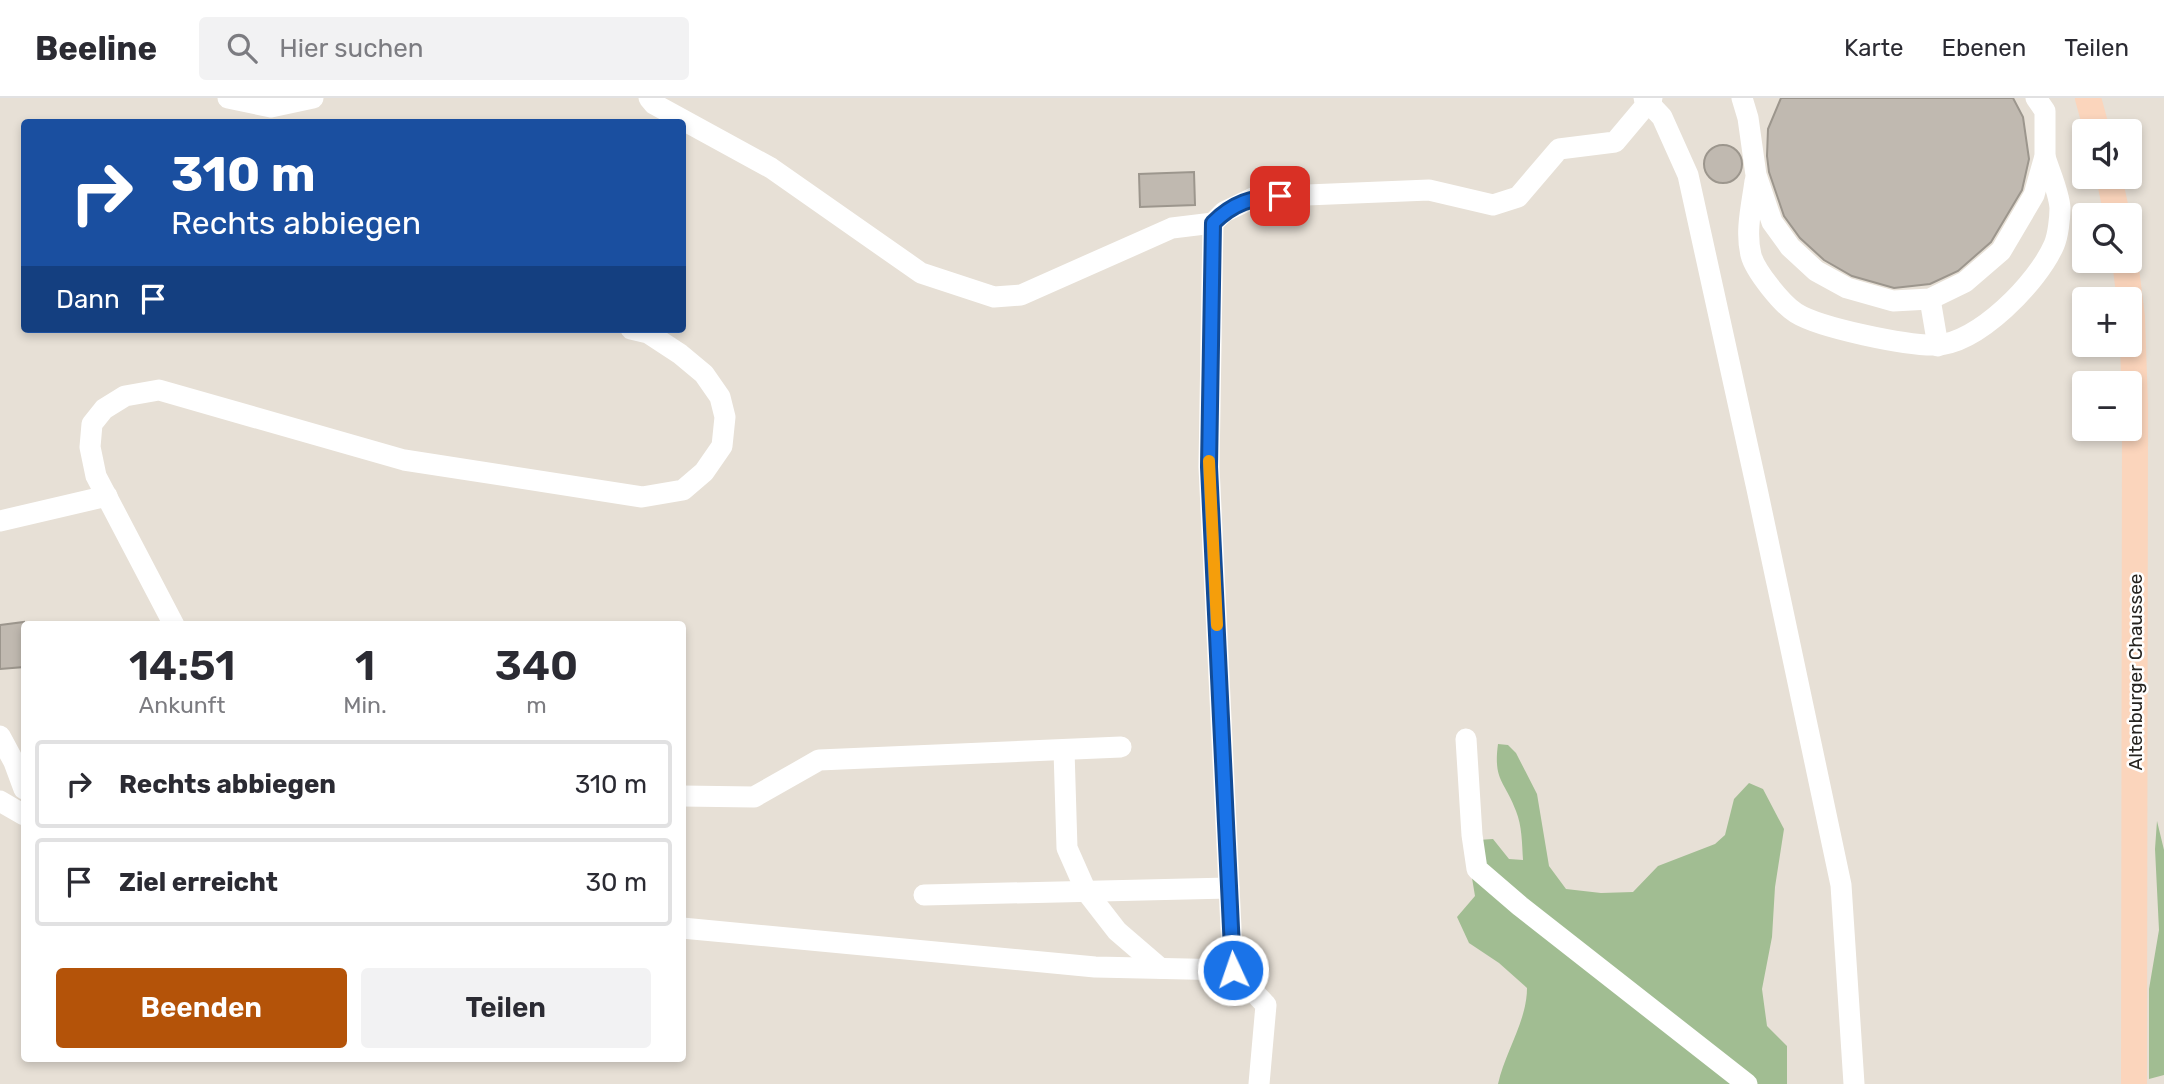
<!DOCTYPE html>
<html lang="de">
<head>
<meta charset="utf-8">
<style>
	body { margin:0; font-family:Rubik,sans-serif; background:#f2f2f3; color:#2b2b33; height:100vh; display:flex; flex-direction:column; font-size:26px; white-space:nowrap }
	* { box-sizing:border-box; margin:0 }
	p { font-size:23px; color:#7c7c81 }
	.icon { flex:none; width:38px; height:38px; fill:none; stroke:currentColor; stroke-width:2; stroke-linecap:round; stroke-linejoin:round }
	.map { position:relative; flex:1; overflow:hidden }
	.sheet { position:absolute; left:21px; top:523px; width:665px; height:441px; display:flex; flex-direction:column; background:#fff; border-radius:7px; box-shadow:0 4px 10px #0003 }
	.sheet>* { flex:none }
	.hud { position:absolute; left:21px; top:21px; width:665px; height:214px; border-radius:7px; box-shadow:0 4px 10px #0003; background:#1a4fa0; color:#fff; overflow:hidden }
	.buttons { position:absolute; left:2072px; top:21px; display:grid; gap:14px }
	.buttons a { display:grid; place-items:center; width:70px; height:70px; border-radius:7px; background:#fff; box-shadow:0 4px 10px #0003; font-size:35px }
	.pin { position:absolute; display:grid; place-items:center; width:60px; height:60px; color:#fff; margin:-30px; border-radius:14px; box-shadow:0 4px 10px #0006 }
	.me { position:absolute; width:77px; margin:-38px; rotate:357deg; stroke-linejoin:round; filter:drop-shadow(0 0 5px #0008) }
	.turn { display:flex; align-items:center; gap:24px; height:147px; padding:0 35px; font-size:32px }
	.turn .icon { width:91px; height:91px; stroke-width:2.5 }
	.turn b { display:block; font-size:49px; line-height:60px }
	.then { display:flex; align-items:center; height:66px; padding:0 35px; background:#0003; gap:14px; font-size:26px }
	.eta { display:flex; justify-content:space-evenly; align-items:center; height:119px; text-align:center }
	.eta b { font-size:42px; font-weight:600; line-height:49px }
	.button { display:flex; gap:14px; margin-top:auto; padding:14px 35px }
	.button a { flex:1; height:80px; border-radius:7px; background:#b45309; color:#fff; font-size:28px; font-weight:600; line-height:80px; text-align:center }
	.button a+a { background:#f2f2f3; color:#2b2b33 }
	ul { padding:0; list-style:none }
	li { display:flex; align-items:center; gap:21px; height:88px; margin:0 14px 10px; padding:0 21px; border:4px solid #e1e1e2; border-radius:7px }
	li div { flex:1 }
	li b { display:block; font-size:26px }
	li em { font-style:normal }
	header { display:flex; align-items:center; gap:42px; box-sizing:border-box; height:98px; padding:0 35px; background:#fff; border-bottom:2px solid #e1e1e2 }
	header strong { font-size:33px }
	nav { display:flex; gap:38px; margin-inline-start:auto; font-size:24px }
	.search { width:490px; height:63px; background:#f2f2f3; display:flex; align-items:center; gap:18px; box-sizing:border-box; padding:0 24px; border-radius:7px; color:#7c7c81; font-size:26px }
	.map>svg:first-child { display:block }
	.green { fill:#a1bd92 }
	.building { fill:#c0b9b0; stroke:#9c968d; stroke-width:2 }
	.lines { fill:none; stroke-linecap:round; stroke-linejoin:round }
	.minor { stroke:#fff; stroke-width:21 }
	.major { stroke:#fbd5bc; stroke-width:26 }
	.route-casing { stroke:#114b97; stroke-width:18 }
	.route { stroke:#1a73e8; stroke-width:12 }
	.slow { stroke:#f59e0b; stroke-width:12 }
	.labels { text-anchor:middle; stroke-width:5; stroke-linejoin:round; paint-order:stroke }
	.street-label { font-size:19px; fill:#262420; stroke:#fff }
</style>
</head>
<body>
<header>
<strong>Beeline</strong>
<div class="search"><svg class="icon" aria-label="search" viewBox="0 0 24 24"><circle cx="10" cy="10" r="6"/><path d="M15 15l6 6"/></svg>Hier suchen</div>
<nav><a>Karte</a><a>Ebenen</a><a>Teilen</a></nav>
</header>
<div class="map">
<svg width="2164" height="986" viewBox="0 0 2164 986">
	<rect width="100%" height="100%" fill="#e7e0d6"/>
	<g class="green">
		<path d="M1498,646l10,1 8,8 21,41 12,72 17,23 35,4 32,-1 25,-26 57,-22 10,-9 9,-36 15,-16 14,6 21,40 -9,58 -3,50 -10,52 5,37 20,20v38h-289c7,-32 29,-63 29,-96l-28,-25 -30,-20 -12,-26 18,-21 -8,-48 11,-8 15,-1 16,20 14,1c-1,-17 -1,-34 -7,-49 -11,-30 -23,-30 -18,-67z"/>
		<polygon points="2157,723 2164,752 2164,977 2149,981 2149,891 2159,832 2155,751"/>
	</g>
	<g class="building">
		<polygon points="1781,0 2013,0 2023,19 2029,61 2022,92 1991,144 1958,173 1930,186 1894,190 1852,178 1824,162 1800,140 1784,118 1769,74 1767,58 1768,31"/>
		<circle cx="1723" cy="66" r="19"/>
		<polygon points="1194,74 1195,107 1140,109 1139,76"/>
		<polygon points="24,524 24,569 0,571 0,527"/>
	</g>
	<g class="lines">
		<g class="minor">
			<polyline points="228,0 271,9 313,0"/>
			<polyline points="649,0 654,6 771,70 921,175 994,199 1021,197 1172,130 1213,125"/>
			<polyline points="1644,0 1662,19 1688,77 1757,391 1841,787 1854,986"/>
			<polyline points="1742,0 1748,20 1756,77 1772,124 1790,149 1816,173 1847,190 1893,203 1930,201 1965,184 2001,153 2034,97 2045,58 2045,13 2036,0"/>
			<path d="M1755,83c-3,23 -10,50 -4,74 4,16 31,49 45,58 24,15 111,33 140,32 42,-1 102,-63 118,-100 4,-9 6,-27 6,-37 -1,-16 -10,-35 -15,-51"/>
			<polyline points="1930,201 1938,248"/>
			<polyline points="0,423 107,398"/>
			<polyline points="174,527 96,378 90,349 92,326 104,311 125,298 159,292 404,362 642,399 683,392 704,374 722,348 725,319 720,299 704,276 680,256 648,235 631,231"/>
			<polyline points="0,638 14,664 24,691"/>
			<polyline points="1466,641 1472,737 1477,771 1520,808 1747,986"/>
			<polyline points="1064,652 1067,750 1086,793 1117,833 1160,870"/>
			<polyline points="682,698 754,699 819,662 1121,649"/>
			<polyline points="0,703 24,717"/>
			<polyline points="924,797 1229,790"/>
			<polyline points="682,830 1095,869 1233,872"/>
			<polyline points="1259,986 1266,907 1233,872 1209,369 1213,125 1224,114 1255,99 1429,92 1493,107 1518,99 1559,51 1615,44 1652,0"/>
		</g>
		<g class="major">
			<polyline points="2088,0 2097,33"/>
			<polyline points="2109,79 2117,117"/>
			<polyline points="2125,163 2132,219 2135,307 2134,986"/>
		</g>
	</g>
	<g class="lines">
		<defs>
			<path id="route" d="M1233,872l-24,-503 4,-244c20,-20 39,-26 67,-27"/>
		</defs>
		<use href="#route" class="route-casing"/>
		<use href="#route" class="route"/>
		<polyline class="slow" points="1209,363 1217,527"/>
	</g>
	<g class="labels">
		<g class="street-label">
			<text transform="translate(2135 574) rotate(-90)" y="7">Altenburger Chaussee</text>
		</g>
	</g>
</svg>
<div class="buttons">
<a><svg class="icon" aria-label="sound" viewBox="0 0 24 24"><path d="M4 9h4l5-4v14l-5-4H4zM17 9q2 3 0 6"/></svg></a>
<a><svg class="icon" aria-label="search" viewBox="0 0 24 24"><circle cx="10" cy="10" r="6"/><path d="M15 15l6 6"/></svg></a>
<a>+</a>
<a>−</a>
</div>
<div class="pin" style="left:1280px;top:98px;background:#d93025"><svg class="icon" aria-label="arrive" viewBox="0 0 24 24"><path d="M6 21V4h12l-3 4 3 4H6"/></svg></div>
<svg class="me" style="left:1233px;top:872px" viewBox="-20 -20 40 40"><circle r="17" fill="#1a73e8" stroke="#fff" stroke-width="3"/><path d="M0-11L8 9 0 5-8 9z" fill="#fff"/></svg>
<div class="hud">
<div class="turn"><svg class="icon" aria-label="right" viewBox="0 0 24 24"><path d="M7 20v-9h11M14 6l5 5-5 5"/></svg><div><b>310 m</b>Rechts abbiegen</div></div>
<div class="then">Dann<svg class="icon" aria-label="arrive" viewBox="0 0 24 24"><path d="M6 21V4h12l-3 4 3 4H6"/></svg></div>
</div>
<section class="sheet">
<div class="eta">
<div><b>14:51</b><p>Ankunft</p></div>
<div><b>1</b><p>Min.</p></div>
<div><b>340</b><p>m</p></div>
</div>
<ul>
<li><svg class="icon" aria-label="right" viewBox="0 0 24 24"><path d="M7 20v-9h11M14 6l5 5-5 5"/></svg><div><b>Rechts abbiegen</b></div><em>310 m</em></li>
<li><svg class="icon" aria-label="arrive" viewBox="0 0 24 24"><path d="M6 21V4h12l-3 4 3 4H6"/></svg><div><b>Ziel erreicht</b></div><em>30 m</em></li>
</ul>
<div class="button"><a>Beenden</a><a>Teilen</a></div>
</section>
</div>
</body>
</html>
